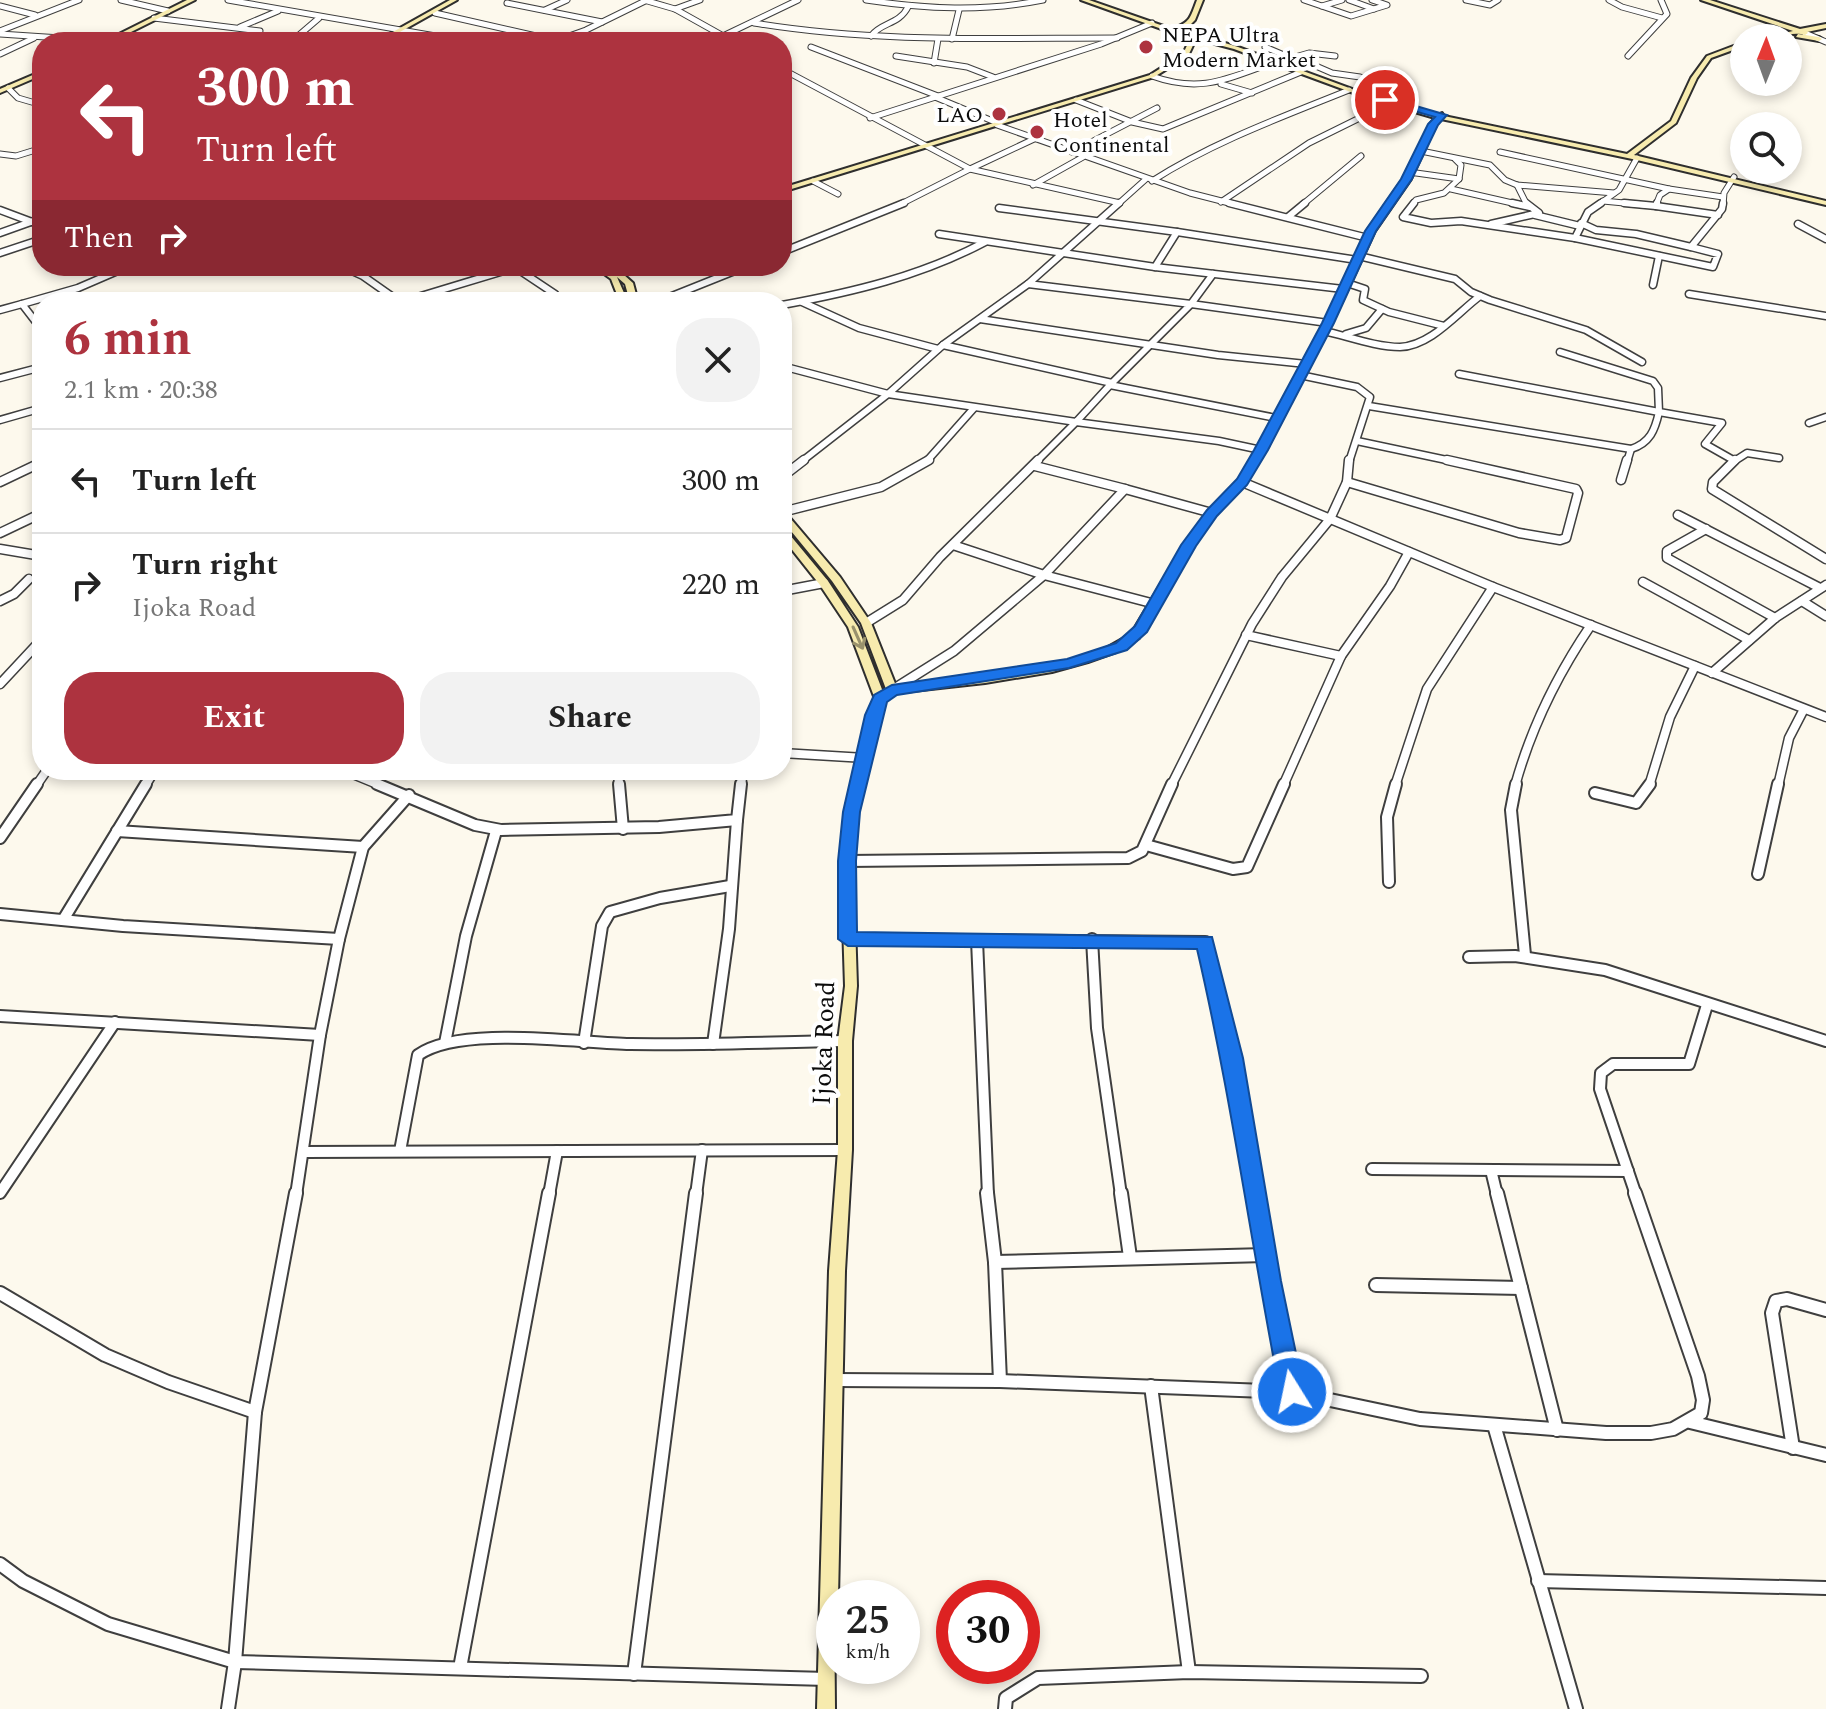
<!DOCTYPE html>
<html lang="en">
<head>
<meta charset="utf-8">
<style>
	body { margin:0; font-family:Spectral,serif; background:#f2f2f2; color:#222; height:100vh; display:flex; flex-direction:column; font-size:30px; white-space:nowrap }
	* { box-sizing:border-box; margin:0 }
	p { font-size:26px; color:#767676 }
	.icon { flex:none; width:44px; height:44px; fill:none; stroke:currentColor; stroke-width:2; stroke-linecap:round; stroke-linejoin:round }
	.map { position:relative; flex:1; overflow:hidden }
	.drawer { position:absolute; left:32px; top:292px; width:760px; height:488px; display:flex; flex-direction:column; background:#fff; border-radius:32px; box-shadow:0 4px 12px #0003 }
	.drawer>* { flex:none }
	.hud { position:absolute; left:32px; top:32px; width:760px; height:244px; border-radius:32px; box-shadow:0 4px 12px #0003; background:#ad333f; color:#fff; overflow:hidden }
	.needle { width:52px; rotate:1deg }
	.fabs { position:absolute; left:1730px; top:24px; display:grid; gap:16px }
	.fabs a { display:grid; place-items:center; width:72px; height:72px; border-radius:50%; background:#fff; box-shadow:0 4px 12px #0003; font-size:40px }
	.speed { position:absolute; left:816px; top:1580px; display:flex; gap:16px; font-size:40px; font-weight:700; text-align:center }
	.speed>* { display:grid; place-content:center; width:104px; height:104px; border-radius:50%; background:#fff; box-shadow:0 4px 12px #0003; line-height:1 }
	.speed small { font-size:20px; font-weight:400 }
	.speed .limit { border:12px solid #d22; background:#fff; color:#111 }
	.pin { position:absolute; display:grid; place-items:center; width:68px; height:68px; color:#fff; margin:-34px; border:4px solid #fff; border-radius:50%; box-shadow:0 2px 8px #0007 }
	.me { position:absolute; width:88px; margin:-44px; rotate:350deg; stroke-linejoin:round; filter:drop-shadow(0 0 6px #0008) }
	.turn { display:flex; align-items:center; gap:28px; height:168px; padding:0 32px; font-size:36px }
	.turn .icon { width:104px; height:104px; stroke-width:2.5 }
	.turn b { display:block; font-size:56px; line-height:68px }
	.then { display:flex; align-items:center; height:76px; padding:0 32px; background:#0003; gap:16px; font-size:30px }
	.round { display:grid; place-items:center; flex:none; width:84px; height:84px; border-radius:32px; background:#f2f2f2 }
	.summary { display:flex; align-items:center; justify-content:space-between; height:136px; padding:0 32px }
	h1 { font-size:48px; font-weight:700; line-height:60px; color:#ad333f }
	.cta { display:flex; gap:16px; margin-top:auto; padding:16px 32px }
	.cta a { flex:1; height:92px; border-radius:32px; background:#ad333f; color:#fff; font-size:32px; font-weight:700; line-height:92px; text-align:center }
	.cta a+a { background:#f2f2f2; color:#222 }
	ul { padding:0; list-style:none }
	li { display:flex; align-items:center; gap:24px; height:104px; padding:0 32px; border-top:2px solid #e0e0e0 }
	li div { flex:1 }
	li b { display:block; font-size:30px }
	li em { font-style:normal }
	.map>svg:first-child { display:block }
	.lines { fill:none; stroke-linecap:round; stroke-linejoin:round }
	.street-far4-casing { stroke:#3f3f3f; stroke-width:7 }
	.street-far3-casing { stroke:#3f3f3f; stroke-width:9 }
	.street-far2-casing { stroke:#3f3f3f; stroke-width:11 }
	.street-far1-casing { stroke:#3f3f3f; stroke-width:14 }
	.street-casing { stroke:#3f3f3f; stroke-width:16 }
	.secondary-casing { stroke:#2e2e2e; stroke-width:4 }
	.street-far4 { stroke:#fff; stroke-width:5 }
	.street-far3 { stroke:#fff; stroke-width:6 }
	.street-far2 { stroke:#fff; stroke-width:8 }
	.street-far1 { stroke:#fff; stroke-width:10 }
	.street { stroke:#fff; stroke-width:12 }
	.secondary { fill:#f7ebae; fill-rule:evenodd }
	.oneway { stroke:#99926d }
	.route { fill:#1a73e8; stroke:#114b97; stroke-width:2 }
	.poi-dot { fill:#ad333f; stroke:#fff; stroke-width:3 }
	.labels { text-anchor:middle; stroke-width:8; stroke-linejoin:round; paint-order:stroke }
	.far-poi-label { font-size:22px; fill:#0c0c0c; stroke:#fff; text-anchor:start }
	.street-label { font-size:26px; fill:#0c0c0c; stroke:#fff }
</style>
</head>
<body>
<div class="map">
<svg width="1826" height="1709" viewBox="0 0 1826 1709">
	<rect width="100%" height="100%" fill="#fdf9ed"/>
	<g class="lines">
		<defs>
			<g id="street-far4">
				<polyline points="121,0 168,11"/>
				<polyline points="228,0 470,42"/>
				<polyline points="644,0 675,9 734,42"/>
				<path d="M866,0c60,9 117,12 177,0"/>
				<polyline points="1304,0 1351,16 1387,5 1372,0"/>
				<polyline points="1349,0 1374,9"/>
				<polyline points="1466,0 1490,5 1498,0"/>
				<polyline points="1609,0 1622,7 1662,18"/>
				<polyline points="507,3 602,22"/>
				<polyline points="0,6 35,15"/>
				<polyline points="1322,6 1342,0"/>
				<polyline points="675,9 700,0"/>
				<polyline points="545,10 567,0"/>
				<polyline points="435,13 558,41"/>
				<polyline points="154,18 260,31 240,42"/>
				<path d="M754,23c120,20 242,15 363,15"/>
				<polyline points="240,27 278,11"/>
				<polyline points="0,31 79,0"/>
				<polyline points="1805,33 1826,42"/>
				<polyline points="0,34 121,42"/>
				<polyline points="298,36 344,39"/>
				<polyline points="723,36 798,0"/>
				<path d="M871,36c10,-14 28,-11 37,-29"/>
				<polyline points="952,39 959,10"/>
				<polyline points="555,41 586,30 647,0"/>
				<polyline points="291,42 319,18"/>
				<polyline points="811,47 938,96"/>
				<polyline points="1265,47 1291,58"/>
				<polyline points="0,54 34,38"/>
				<polyline points="896,56 967,67 993,77"/>
				<polyline points="1628,56 1667,14 1661,0"/>
				<polyline points="1295,57 1332,73 1360,77"/>
				<polyline points="1281,61 1309,53 1335,56"/>
				<polyline points="934,63 938,39"/>
				<polyline points="782,69 970,169 1034,139"/>
				<path d="M1152,76c50,18 76,2 123,-14"/>
				<polyline points="1221,84 1252,93"/>
				<polyline points="8,88 18,98 42,105"/>
				<polyline points="935,97 995,122"/>
				<polyline points="1076,100 1132,122 1163,129 1301,72"/>
				<polyline points="870,118 1101,44 1152,23"/>
				<polyline points="997,125 1190,193 1237,205"/>
				<polyline points="1421,151 1490,165 1505,180 1517,185 1614,193"/>
				<polyline points="1072,152 1157,108"/>
				<polyline points="1500,152 1669,189"/>
				<polyline points="0,154 16,156 42,148"/>
				<polyline points="1409,172 1459,179 1461,165 1455,159"/>
				<polyline points="813,181 838,194"/>
				<path d="M1152,181c61,-39 130,-64 197,-91"/>
				<polyline points="1033,185 1083,157"/>
				<polyline points="1517,185 1527,205"/>
				<polyline points="1451,189 1521,205"/>
				<polyline points="1603,201 1645,205"/>
				<polyline points="1221,202 1309,143 1392,102"/>
				<polyline points="899,205 970,169 1120,203"/>
				<polyline points="1117,205 1146,179"/>
				<polyline points="1302,205 1361,156"/>
				<polyline points="1412,205 1416,200 1444,193 1459,179"/>
				<polyline points="1598,205 1619,190 1637,158"/>
				<polyline points="1656,205 1660,195 1669,189 1723,197"/>
				<polyline points="1723,205 1724,193 1734,177"/>
			</g>
			<g id="street-far3">
				<polyline points="1229,203 1368,238"/>
				<polyline points="1414,203 1403,217 1431,223 1461,221 1575,238 1588,212 1601,203"/>
				<polyline points="1512,203 1530,207"/>
				<polyline points="1624,203 1656,206 1657,203"/>
				<polyline points="1656,206 1718,215"/>
				<polyline points="999,208 1177,232 1155,267"/>
				<polyline points="0,210 32,222"/>
				<polyline points="1535,215 1580,226"/>
				<polyline points="1288,217 1305,203"/>
				<polyline points="1581,223 1596,230 1636,234 1691,247"/>
				<polyline points="1491,224 1539,213 1526,203"/>
				<polyline points="1798,224 1826,239"/>
				<polyline points="1177,232 1357,260"/>
				<polyline points="0,233 42,218"/>
				<polyline points="939,234 1155,267 1343,289"/>
				<polyline points="1575,238 1713,267 1718,254 1691,247 1722,209 1723,203"/>
				<polyline points="782,252 904,203"/>
				<polyline points="0,253 42,239"/>
				<polyline points="1359,256 1455,279 1471,292 1490,300 1586,330 1642,362"/>
				<polyline points="341,266 363,276 400,302"/>
				<polyline points="516,268 555,294 561,302"/>
				<polyline points="615,270 630,266"/>
				<polyline points="1213,274 1191,304 1328,323"/>
				<polyline points="1347,283 1365,289 1363,300 1389,312 1444,326"/>
				<polyline points="1028,284 1191,304 1110,385 1276,418"/>
				<polyline points="1653,285 1659,256"/>
				<polyline points="1689,294 1826,316"/>
				<polyline points="154,302 165,299"/>
				<polyline points="401,302 520,266"/>
				<polyline points="657,302 747,266"/>
				<polyline points="802,302 859,328 938,349"/>
				<polyline points="22,304 78,288 129,266"/>
				<path d="M782,305c71,-13 139,-29 203,-63"/>
				<polyline points="0,310 22,304 42,330"/>
				<polyline points="980,319 1218,355 1306,364"/>
				<path d="M1324,331c23,5 52,16 76,16 31,-1 57,-34 80,-51"/>
				<polyline points="1346,334 1366,328 1382,309"/>
				<polyline points="943,345 1112,383"/>
				<polyline points="1560,352 1653,381 1658,388 1659,412 1722,423 1705,444 1735,461"/>
				<polyline points="782,366 888,394 1076,422 1110,385"/>
				<path d="M1459,374l200,38c-4,18 -9,31 -28,37"/>
				<polyline points="1300,375 1357,387 1370,397 1349,462"/>
				<polyline points="0,378 42,367"/>
				<polyline points="1369,406 1631,449 1627,462"/>
				<polyline points="0,420 42,408"/>
				<polyline points="1809,423 1826,417"/>
				<polyline points="782,431 785,434"/>
				<polyline points="1357,441 1456,462"/>
				<polyline points="801,462 888,394 943,345 1028,284 1119,203"/>
				<polyline points="926,462 974,408"/>
				<polyline points="1036,462 1076,422 1219,441 1261,450"/>
				<polyline points="1733,462 1747,453 1779,458"/>
			</g>
			<g id="street-far2">
				<polyline points="1735,460 1713,482 1712,489 1826,559"/>
				<polyline points="1035,466 1125,489 1044,575 1155,604"/>
				<polyline points="782,477 804,460"/>
				<polyline points="1621,480 1627,460"/>
				<polyline points="0,482 42,462"/>
				<polyline points="1242,482 1493,587 1826,717"/>
				<polyline points="1347,482 1519,533 1560,540 1566,538 1578,493 1576,489 1447,460"/>
				<polyline points="1125,489 1212,513"/>
				<polyline points="782,512 881,487 929,460"/>
				<polyline points="1678,515 1820,588"/>
				<polyline points="1706,529 1667,551 1667,558 1775,618"/>
				<polyline points="0,533 42,513"/>
				<polyline points="0,549 42,556"/>
				<polyline points="1643,582 1749,640"/>
				<polyline points="782,591 824,583"/>
				<polyline points="0,601 14,594 29,579"/>
				<polyline points="1802,601 1826,616"/>
				<polyline points="866,623 903,600 940,557 1038,460"/>
				<polyline points="1246,635 1341,656"/>
				<polyline points="1712,673 1775,618 1826,585"/>
				<polyline points="0,684 42,639"/>
				<polyline points="892,690 954,651 1044,575 953,545"/>
				<polyline points="782,753 865,758"/>
				<polyline points="343,770 382,786"/>
				<polyline points="618,770 619,786"/>
				<polyline points="36,786 47,770"/>
				<polyline points="145,786 155,770"/>
				<polyline points="741,786 743,770"/>
				<polyline points="1171,786 1252,624 1282,577 1330,519 1347,482 1349,460"/>
				<polyline points="1283,786 1341,656 1390,586 1409,552"/>
				<polyline points="1395,786 1427,689 1493,587"/>
				<path d="M1515,786c16,-58 42,-111 76,-161"/>
				<polyline points="1649,786 1670,717 1695,666"/>
				<polyline points="1778,786 1789,738 1804,709"/>
			</g>
			<g id="street-far1">
				<polyline points="377,784 475,825 501,830 659,827 737,820 741,784"/>
				<polyline points="619,784 623,829"/>
				<polyline points="1516,784 1511,810 1525,955"/>
				<polyline points="1595,793 1636,803 1650,784"/>
				<polyline points="117,831 363,847"/>
				<polyline points="0,838 37,784"/>
				<polyline points="1146,845 1233,869 1247,867 1284,784"/>
				<polyline points="847,861 1128,858 1142,851 1172,784"/>
				<polyline points="1758,874 1778,784"/>
				<polyline points="1389,882 1387,817 1396,784"/>
				<polyline points="0,914 123,926 339,939"/>
				<polyline points="63,920 146,784"/>
				<polyline points="848,939 1205,942 1232,1058 1257,1195"/>
				<polyline points="1092,939 1097,1028 1121,1195"/>
				<polyline points="977,940 988,1195"/>
				<polyline points="1469,957 1515,956 1605,970 1826,1041"/>
				<polyline points="0,1016 320,1035"/>
				<polyline points="445,1043 466,936 496,831"/>
				<polyline points="584,1043 602,926 610,912 660,898 730,886"/>
				<polyline points="713,1044 729,929 737,820"/>
				<path d="M400,1151l18,-96c42,-30 159,-12 212,-11 71,1 143,-2 215,-3"/>
				<polyline points="304,1152 845,1150"/>
				<polyline points="1372,1169 1628,1171"/>
				<polyline points="1491,1170 1497,1195"/>
				<polyline points="0,1193 115,1022"/>
				<polyline points="296,1195 320,1035 339,939 363,847 409,795"/>
				<polyline points="549,1195 557,1151"/>
				<polyline points="696,1195 702,1150"/>
				<polyline points="1636,1195 1600,1089 1601,1073 1613,1064 1689,1064 1707,1005"/>
			</g>
			<g id="street">
				<polyline points="987,1193 995,1262 1000,1381"/>
				<polyline points="1121,1193 1130,1257"/>
				<polyline points="1256,1193 1292,1392"/>
				<polyline points="1497,1193 1557,1430"/>
				<polyline points="995,1262 1266,1255"/>
				<polyline points="1376,1285 1521,1288"/>
				<polyline points="0,1293 105,1355 168,1382 255,1412"/>
				<polyline points="835,1380 1000,1381 1292,1392 1420,1419 1606,1433 1651,1433 1673,1429 1701,1413 1703,1400 1698,1376 1635,1193"/>
				<polyline points="1151,1386 1189,1672"/>
				<polyline points="1690,1422 1826,1455"/>
				<polyline points="1494,1425 1576,1709"/>
				<polyline points="1793,1448 1772,1313 1776,1301 1787,1299 1826,1310"/>
				<polyline points="0,1564 23,1581 108,1624 235,1662 827,1679"/>
				<polyline points="1538,1581 1826,1588"/>
				<polyline points="460,1668 549,1193"/>
				<polyline points="634,1674 696,1193"/>
				<polyline points="228,1709 235,1662 255,1412 296,1193"/>
				<polyline points="1005,1709 1006,1698 1038,1678 1189,1672 1421,1676"/>
			</g>
			<g id="secondary">
				<polygon points="187,0 195,0 111,42 103,42"/>
				<polygon points="450,0 457,0 382,42 375,42"/>
				<path d="M1081,0h8l83,29c19,-7 18,-11 25,-29h6l-8,20 -6,6 15,6 -2,4 36,11 133,49 67,19 4,-2 2,3 183,38 44,-33 20,-43 16,-22 37,-14v4l-33,12 -14,20 -21,45 -42,32 192,46v4l-189,-45 -196,-41 -5,6 -25,54 -36,52 -43,92 -66,127 -21,34 -30,31 -21,30 -55,93 -23,14 -28,10 -36,10 -67,11 -90,10 -11,8 -3,5 -24,106 -4,49 4,125 -5,55v109l-7,121 -7,327h-4l1,111h-18l12,-438 9,-121v-109l7,-55 -4,-125 4,-49 26,-106 4,-7 -27,-72 -28,-42 -38,-48v-9l3,1 43,52 30,46 25,65 3,-3 -25,-66 -29,-42 -50,-61v-9l3,1 55,65 31,46 25,63 89,-9 67,-12 28,-7 28,-11 23,-13 53,-89 25,-34 29,-30 18,-31 68,-127 43,-92 36,-52 27,-55 5,-6 -68,-20 -133,-49 -38,-10 -8,17 -34,21 -372,115v-4l368,-113 33,-21 7,-15 -12,-1 -8,-6zM1187,29l11,4 -2,2h-15l-5,-4z"/>
				<path d="M1701,0h9l90,29 26,-5v4l-19,4 1,1 -3,2c-12,-4 -28,3 -41,3l29,-7z"/>
				<polygon points="1798,34 1819,37 1822,39 1819,41 1796,37"/>
				<polygon points="42,71 42,75 0,93 0,89"/>
				<polygon points="593,266 602,266 615,275 605,266 614,266 633,283 638,302 630,302 625,284 617,277 628,302 620,302 611,279"/>
			</g>
		</defs>
		<use href="#street-far4" class="street-far4-casing"/>
		<use href="#street-far3" class="street-far3-casing"/>
		<use href="#street-far2" class="street-far2-casing"/>
		<use href="#street-far1" class="street-far1-casing"/>
		<use href="#street" class="street-casing"/>
		<use href="#secondary" class="secondary-casing"/>
		<use href="#street-far4" class="street-far4"/>
		<use href="#street-far3" class="street-far3"/>
		<use href="#street-far2" class="street-far2"/>
		<use href="#street-far1" class="street-far1"/>
		<use href="#street" class="street"/>
		<use href="#secondary" class="secondary"/>
	</g>
	<defs><path id="oneway-shaft" d="M-6 0H5M1.5-3L5.5 0L1.5 3" fill="none" stroke-width="1.6" stroke-linecap="round" stroke-linejoin="round" transform="scale(2)"/></defs>
	<use class="oneway" href="#oneway-shaft" transform="translate(858 638) rotate(66)"/>
	<path class="route" d="M1385,97l62,18 -9,10 -26,54 -36,52 -42,92 -66,127 -21,35 -30,31 -21,30 -49,86 -20,18 -58,18 -172,27 -10,7 -27,110 -4,49 1,71 355,5 31,121 38,223 23,111 -3,8 -9,3 -9,-3 -3,-8c-29,-148 -49,-297 -83,-443l-349,-3 -10,-7v-78l5,-49 22,-97 9,-20 18,-10 175,-26 49,-16 19,-17 46,-81 26,-35 30,-31 17,-29 68,-127 43,-92 36,-52 27,-55 7,-7 -53,-15z"/>
	<g class="poi-dot">
		<circle cx="1146" cy="47" r="8"/>
		<circle cx="999" cy="114" r="8"/>
		<circle cx="1037" cy="132" r="8"/>
	</g>
	<g class="labels">
		<g class="far-poi-label">
			<text x="1162" y="42">NEPA Ultra<tspan x="1162" dy="25">Modern Market</tspan></text>
			<text x="983" y="122" text-anchor="end">LAO</text>
			<text x="1053" y="127">Hotel<tspan x="1053" dy="25">Continental</tspan></text>
		</g>
		<g class="street-label">
			<text transform="translate(823 1043) rotate(-88)" y="9">Ijoka Road</text>
		</g>
	</g>
</svg>
<div class="fabs">
<a><svg class="needle" viewBox="-14 -14 28 28"><path d="M0-13l5 13h-10z" fill="#e53935"/><path d="M0 13l5-13h-10z" fill="#767676"/></svg></a>
<a><svg class="icon" aria-label="search" viewBox="0 0 24 24"><circle cx="10" cy="10" r="6"/><path d="M15 15l6 6"/></svg></a>
</div>
<div class="speed"><div>25<small>km/h</small></div><div class="limit">30</div></div>
<div class="pin" style="left:1385px;top:100px;background:#d93025"><svg class="icon" aria-label="arrive" viewBox="0 0 24 24"><path d="M6 21V4h12l-3 4 3 4H6"/></svg></div>
<svg class="me" style="left:1292px;top:1392px" viewBox="-20 -20 40 40"><circle r="17" fill="#1a73e8" stroke="#fff" stroke-width="3"/><path d="M0-11L8 9 0 5-8 9z" fill="#fff"/></svg>
<div class="hud">
<div class="turn"><svg class="icon" aria-label="left" viewBox="0 0 24 24"><path d="M17 20v-9H6M10 6l-5 5 5 5"/></svg><div><b>300 m</b>Turn left</div></div>
<div class="then">Then<svg class="icon" aria-label="right" viewBox="0 0 24 24"><path d="M7 20v-9h11M14 6l5 5-5 5"/></svg></div>
</div>
<section class="drawer">
<div class="summary"><div><h1>6 min</h1><p>2.1 km · 20:38</p></div><a class="round"><svg class="icon" aria-label="close" viewBox="0 0 24 24"><path d="M6 6l12 12M18 6L6 18"/></svg></a></div>
<ul>
<li><svg class="icon" aria-label="left" viewBox="0 0 24 24"><path d="M17 20v-9H6M10 6l-5 5 5 5"/></svg><div><b>Turn left</b></div><em>300 m</em></li>
<li><svg class="icon" aria-label="right" viewBox="0 0 24 24"><path d="M7 20v-9h11M14 6l5 5-5 5"/></svg><div><b>Turn right</b><p>Ijoka Road</p></div><em>220 m</em></li>
</ul>
<div class="cta"><a>Exit</a><a>Share</a></div>
</section>
</div>
</body>
</html>
